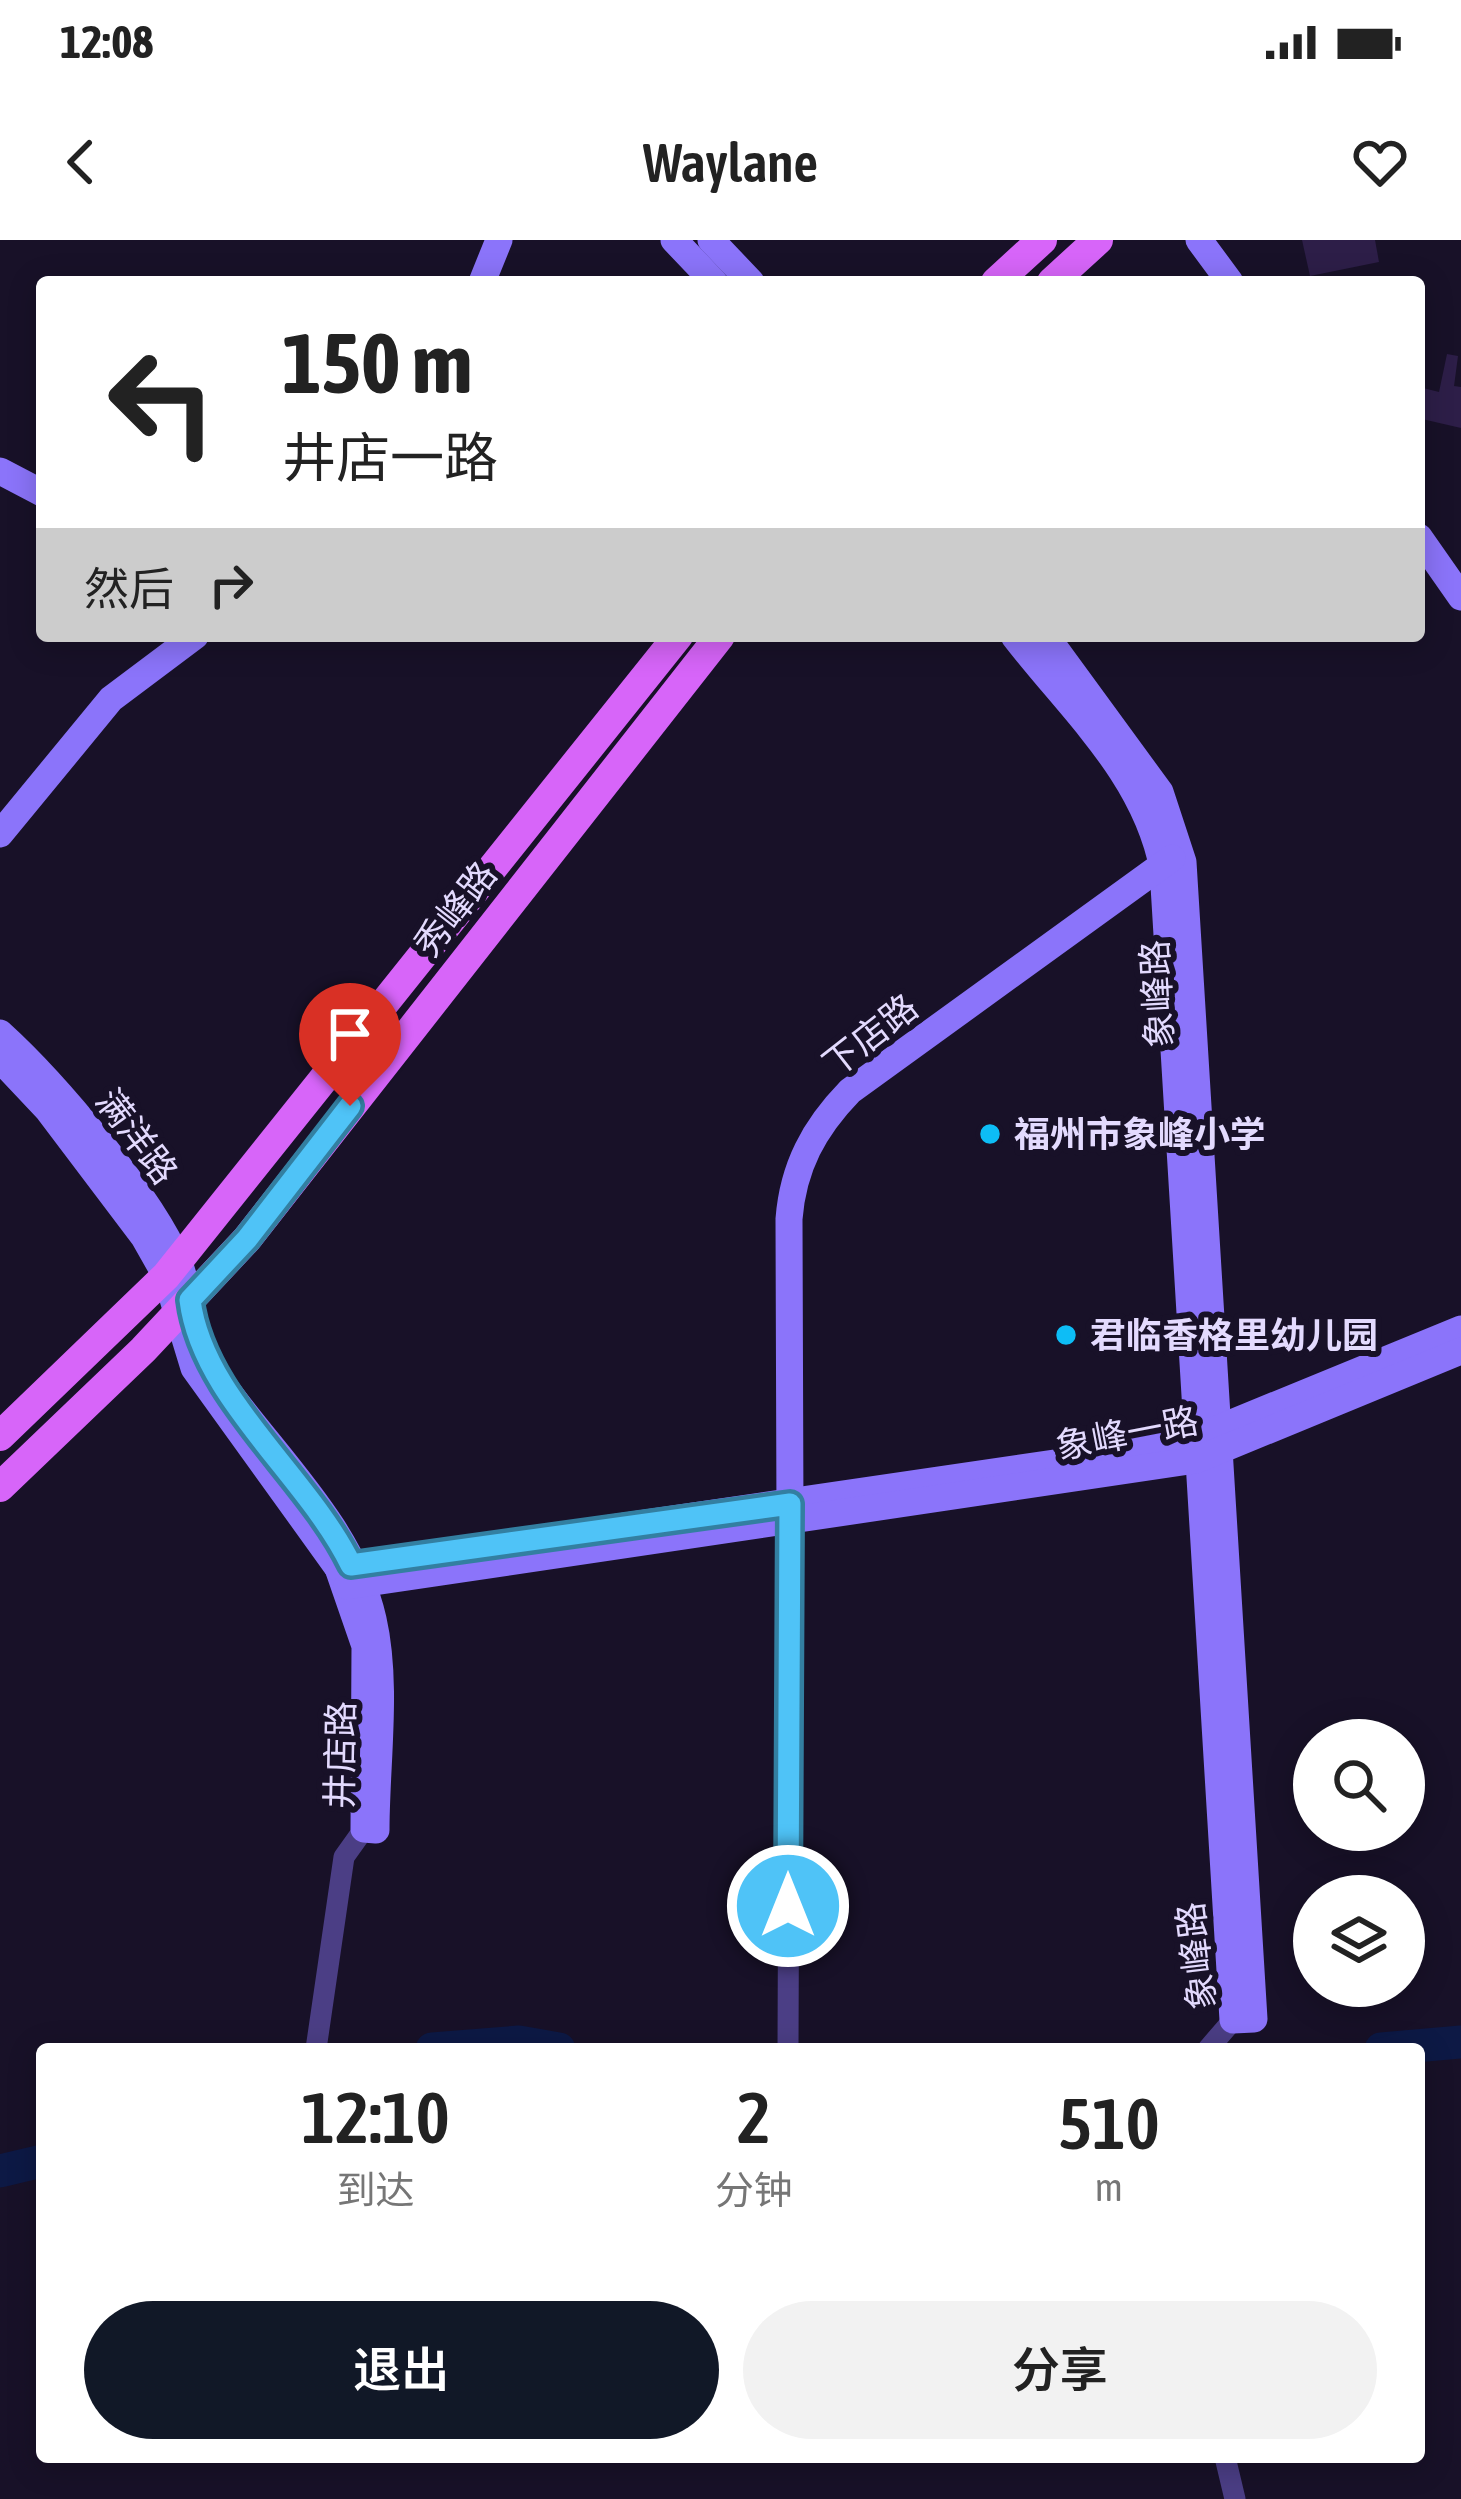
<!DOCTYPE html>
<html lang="zh">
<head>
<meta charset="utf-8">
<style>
	body { margin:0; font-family:"Asap Condensed","Noto Sans SC",sans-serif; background:#f2f2f2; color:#222; height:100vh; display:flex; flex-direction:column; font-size:45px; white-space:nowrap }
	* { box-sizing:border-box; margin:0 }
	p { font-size:39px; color:#767676 }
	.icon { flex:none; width:66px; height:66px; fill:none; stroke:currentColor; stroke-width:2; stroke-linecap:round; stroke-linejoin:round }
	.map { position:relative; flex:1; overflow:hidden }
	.side { position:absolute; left:36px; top:1803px; width:1389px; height:420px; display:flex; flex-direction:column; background:#fff; border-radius:12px; box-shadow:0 6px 30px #0003 }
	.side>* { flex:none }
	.top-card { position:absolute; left:36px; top:36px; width:1389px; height:366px; border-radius:12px; box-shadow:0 6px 30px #0003; background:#fff; color:#222; overflow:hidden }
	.buttons { position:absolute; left:1293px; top:1479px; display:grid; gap:24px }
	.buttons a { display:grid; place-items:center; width:132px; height:132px; border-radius:50%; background:#fff; box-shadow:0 6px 30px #0003; font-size:60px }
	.pin { position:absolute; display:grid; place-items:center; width:102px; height:102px; color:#fff; margin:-123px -51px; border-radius:50% 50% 50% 0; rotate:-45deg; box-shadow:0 0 12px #0007 }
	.pin .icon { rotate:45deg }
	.me { position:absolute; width:132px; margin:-66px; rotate:0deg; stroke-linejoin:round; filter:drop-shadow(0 0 9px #0008) }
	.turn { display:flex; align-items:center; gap:42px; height:252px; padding:0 48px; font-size:54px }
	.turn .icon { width:156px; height:156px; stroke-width:2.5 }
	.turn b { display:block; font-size:84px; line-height:102px }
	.then { display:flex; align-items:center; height:114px; padding:0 48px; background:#0003; gap:24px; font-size:45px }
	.eta { display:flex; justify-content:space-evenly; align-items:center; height:204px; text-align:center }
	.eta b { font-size:72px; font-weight:600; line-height:84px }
	.cta { display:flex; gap:24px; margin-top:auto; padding:24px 48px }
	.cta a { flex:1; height:138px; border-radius:72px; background:#111827; color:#fff; font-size:48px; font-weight:600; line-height:138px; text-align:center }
	.cta a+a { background:#f2f2f2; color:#222 }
	.status { display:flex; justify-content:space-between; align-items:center; height:84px; padding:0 60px; background:#fff; direction:ltr }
	.status svg { height:33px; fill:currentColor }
	header { display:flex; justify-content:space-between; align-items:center; height:156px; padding:0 48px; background:#fff; font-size:54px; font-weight:600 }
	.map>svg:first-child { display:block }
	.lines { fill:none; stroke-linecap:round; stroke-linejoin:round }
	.river { stroke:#0d1945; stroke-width:33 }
	.building { fill:#2d1e48 }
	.street { stroke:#4b3e85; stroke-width:21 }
	.secondary { stroke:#8b74fa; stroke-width:27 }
	.primary { stroke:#d765f9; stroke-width:30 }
	.route-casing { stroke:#337fa1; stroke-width:30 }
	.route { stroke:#4fc3f7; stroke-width:21 }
	.poi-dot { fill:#0dbdf6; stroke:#181128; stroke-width:4.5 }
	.labels { text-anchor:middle; stroke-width:12; stroke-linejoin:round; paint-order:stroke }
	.street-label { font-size:36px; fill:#e3dafe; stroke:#181128 }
	.poi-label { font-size:36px; font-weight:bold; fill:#e3dafe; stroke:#181128; text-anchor:start }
</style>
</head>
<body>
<div class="status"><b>12:08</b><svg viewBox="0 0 49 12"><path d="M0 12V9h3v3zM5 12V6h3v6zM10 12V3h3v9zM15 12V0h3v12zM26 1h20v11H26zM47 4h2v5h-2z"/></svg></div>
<header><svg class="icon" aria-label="back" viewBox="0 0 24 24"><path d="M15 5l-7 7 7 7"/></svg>Waylane<svg class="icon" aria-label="heart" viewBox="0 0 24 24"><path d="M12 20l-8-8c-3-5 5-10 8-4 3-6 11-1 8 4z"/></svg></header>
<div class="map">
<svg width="1461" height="2259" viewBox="0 0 1461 2259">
	<rect width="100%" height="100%" fill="#181128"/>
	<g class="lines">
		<g class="river">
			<polyline points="432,1809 519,1802 559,1809"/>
			<polyline points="1381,1809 1461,1802"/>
			<polyline points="0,1931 42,1921"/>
		</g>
	</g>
	<g class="building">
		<polygon points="1302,0 1375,0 1379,22 1310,36"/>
		<polygon points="1447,114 1458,116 1454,146 1461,147 1461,188 1422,179 1425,169 1419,168 1419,147 1439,152"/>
	</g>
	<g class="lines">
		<g class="street">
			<polyline points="316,1809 344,1617 364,1589"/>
			<polyline points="788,1809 790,1284"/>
			<polyline points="1208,1809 1233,1780"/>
			<polyline points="1225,2217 1235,2259"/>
		</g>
		<g class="secondary">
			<polyline points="674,0 714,42"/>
			<polyline points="711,0 751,42"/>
			<polyline points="1199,0 1230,42"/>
			<polyline points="482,42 499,0"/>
			<polyline points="0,231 42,253"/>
			<polyline points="1419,297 1461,357"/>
			<path d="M1014,396c56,73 131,138 149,233l70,1151 21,-1 -71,-1157 -23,-70 -114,-156"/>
			<polyline points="0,594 111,459 195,396"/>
			<path d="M0,793c54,49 152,164 179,230 13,31 9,68 27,96 54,86 144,159 167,260 15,66 3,144 3,211l-12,-1 1,-183 -27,-78 -144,-200 -28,-92 -22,-39 -96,-127 -48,-51"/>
			<path d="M790,1279l-1,-300c4,-52 25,-91 61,-128l322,-233"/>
			<polyline points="338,1328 1123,1213 1217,1189 1461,1089"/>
			<polyline points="347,1346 1196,1220 1461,1111"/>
		</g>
		<g class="primary">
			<polyline points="996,42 1042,0"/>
			<polyline points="1052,42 1098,0"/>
			<polyline points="0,1196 166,1036 678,396"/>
			<polyline points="0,1247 143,1110 247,999 720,396"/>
		</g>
	</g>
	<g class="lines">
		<defs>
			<path id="route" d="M350,866l-103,133 -57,61c12,98 118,176 161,265l439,-61 -2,402"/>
		</defs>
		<use href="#route" class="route-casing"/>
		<use href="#route" class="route"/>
	</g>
	<g class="poi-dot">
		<circle cx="990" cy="894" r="12"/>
		<circle cx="1066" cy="1095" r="12"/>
	</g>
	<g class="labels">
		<g class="street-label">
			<text transform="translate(455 669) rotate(-52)" y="13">秀峰路</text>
			<text transform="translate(1157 754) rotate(-93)" y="13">象峰路</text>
			<text transform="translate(870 795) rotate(-38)" y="13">下店路</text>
			<text transform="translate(137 896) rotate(53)" y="13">满洋路</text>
			<text transform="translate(1127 1193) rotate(-11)" y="13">象峰一路</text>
			<text transform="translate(340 1515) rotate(-89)" y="13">井店路</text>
			<text transform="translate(1196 1716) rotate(-97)" y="13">象峰路</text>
		</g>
		<g class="poi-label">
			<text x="1014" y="907">福州市象峰小学</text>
			<text x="1090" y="1108">君临香格里幼儿园</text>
		</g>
	</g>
</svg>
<div class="buttons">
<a><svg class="icon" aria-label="search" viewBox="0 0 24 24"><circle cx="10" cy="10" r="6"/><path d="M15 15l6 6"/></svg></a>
<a><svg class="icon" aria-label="layers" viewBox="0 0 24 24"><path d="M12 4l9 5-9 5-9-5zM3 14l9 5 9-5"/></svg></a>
</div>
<div class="pin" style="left:350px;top:866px;background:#d93025"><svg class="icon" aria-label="arrive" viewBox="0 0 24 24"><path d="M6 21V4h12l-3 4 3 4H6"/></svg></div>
<svg class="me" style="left:788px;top:1666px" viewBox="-20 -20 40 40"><circle r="17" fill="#4fc3f7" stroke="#fff" stroke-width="3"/><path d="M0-11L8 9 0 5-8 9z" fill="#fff"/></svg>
<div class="top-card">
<div class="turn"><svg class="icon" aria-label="left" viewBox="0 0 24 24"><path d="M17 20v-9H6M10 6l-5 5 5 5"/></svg><div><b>150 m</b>井店一路</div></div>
<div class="then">然后<svg class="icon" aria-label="right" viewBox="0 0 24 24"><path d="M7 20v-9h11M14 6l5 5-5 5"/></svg></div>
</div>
<section class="side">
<div class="eta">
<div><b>12:10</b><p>到达</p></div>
<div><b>2</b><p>分钟</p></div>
<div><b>510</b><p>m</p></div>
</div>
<div class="cta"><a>退出</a><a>分享</a></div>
</section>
</div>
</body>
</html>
